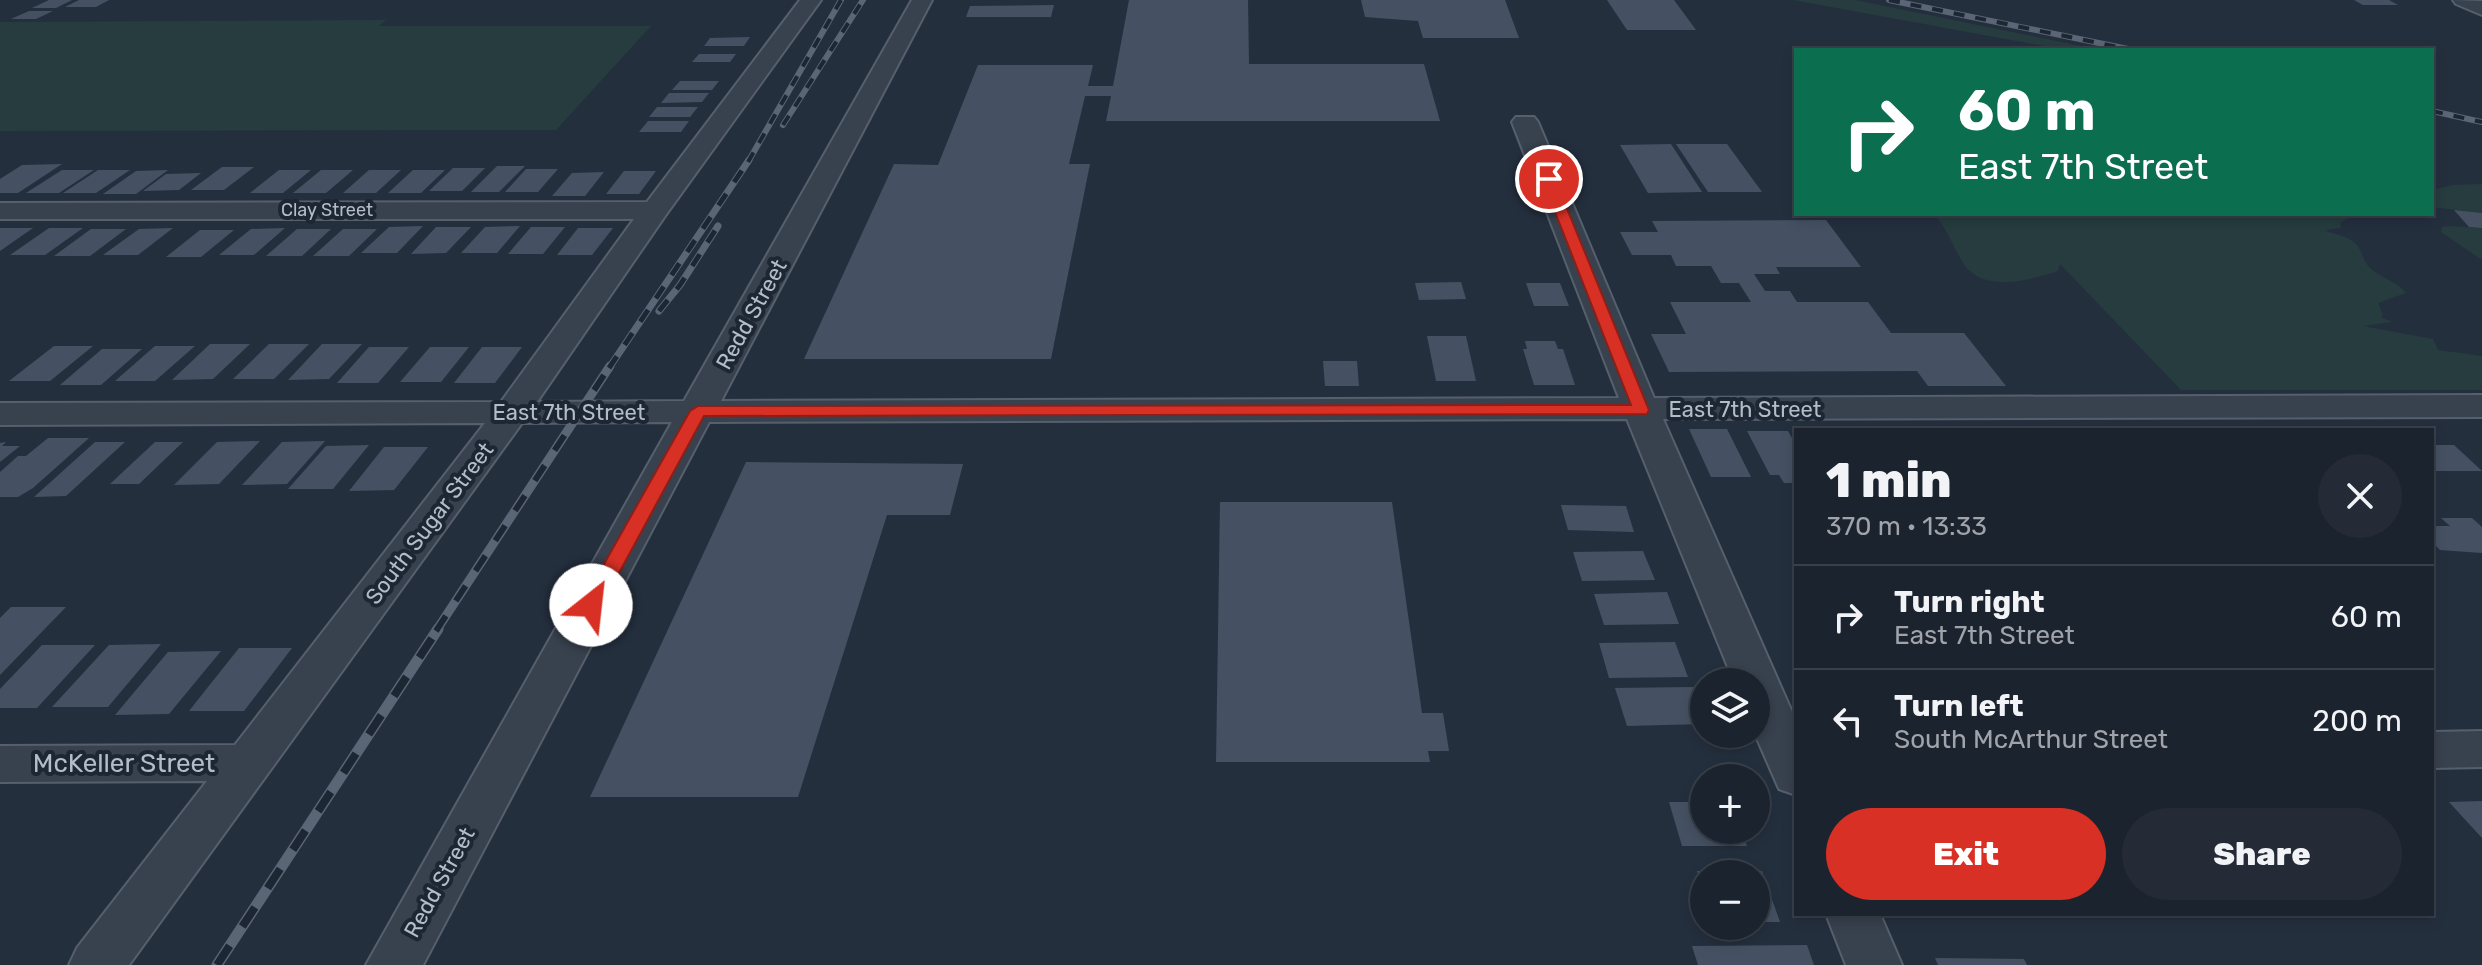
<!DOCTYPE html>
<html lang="en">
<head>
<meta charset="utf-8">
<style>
	body { margin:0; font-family:Rubik,sans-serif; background:#242b36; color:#f1f3f6; height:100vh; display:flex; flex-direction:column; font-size:30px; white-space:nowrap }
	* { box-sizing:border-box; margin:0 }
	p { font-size:26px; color:#a0a4aa }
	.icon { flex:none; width:44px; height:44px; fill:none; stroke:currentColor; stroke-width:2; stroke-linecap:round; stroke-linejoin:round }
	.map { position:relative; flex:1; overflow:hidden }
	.drawer { position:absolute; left:1794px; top:428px; width:640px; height:488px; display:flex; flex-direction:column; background:#1b232e; border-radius:0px; box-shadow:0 4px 12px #0003,0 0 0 2px #39404a }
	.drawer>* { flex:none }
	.guide { position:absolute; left:1794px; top:48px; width:640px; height:168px; border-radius:0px; box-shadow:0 4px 12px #0003,0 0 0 2px #39404a; background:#0b6e4f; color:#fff; overflow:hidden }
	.controls { position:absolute; left:1690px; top:668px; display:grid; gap:16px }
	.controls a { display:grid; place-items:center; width:80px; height:80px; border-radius:50%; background:#1b232e; box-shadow:0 4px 12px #0003,0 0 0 2px #39404a; font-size:40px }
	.pin { position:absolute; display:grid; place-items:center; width:68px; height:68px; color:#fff; margin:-34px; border:4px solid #fff; border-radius:50%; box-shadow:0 2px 8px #0007 }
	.me { position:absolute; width:88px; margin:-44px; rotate:29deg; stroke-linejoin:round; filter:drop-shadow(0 0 6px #0008) }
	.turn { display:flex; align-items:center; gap:28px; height:168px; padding:0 32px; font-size:36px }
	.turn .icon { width:104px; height:104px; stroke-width:2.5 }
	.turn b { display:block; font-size:56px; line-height:68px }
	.round { display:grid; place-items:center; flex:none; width:84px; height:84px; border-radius:42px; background:#242b36 }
	.summary { display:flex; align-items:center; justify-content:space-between; height:136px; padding:0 32px }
	h1 { font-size:48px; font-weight:800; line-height:60px }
	.button { display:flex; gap:16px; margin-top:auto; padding:16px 32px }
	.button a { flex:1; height:92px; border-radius:48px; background:#d93025; color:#fff; font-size:32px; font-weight:800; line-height:92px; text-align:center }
	.button a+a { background:#242b36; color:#f1f3f6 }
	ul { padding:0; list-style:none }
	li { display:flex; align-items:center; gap:24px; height:104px; padding:0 32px; border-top:2px solid #39404a }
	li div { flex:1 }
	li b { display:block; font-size:30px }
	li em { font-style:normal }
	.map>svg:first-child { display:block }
	.green { fill:#263c3f }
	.building { fill:#455162 }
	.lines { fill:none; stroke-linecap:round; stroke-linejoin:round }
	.minor-casing { stroke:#565f6c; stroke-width:4 }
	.minor { fill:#38414e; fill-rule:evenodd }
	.rail-far3-casing { stroke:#5a6575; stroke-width:6 }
	.rail-far2-casing { stroke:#5a6575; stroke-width:7 }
	.rail-far1-casing { stroke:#5a6575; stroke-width:9 }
	.rail-casing { stroke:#5a6575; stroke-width:11 }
	.rail-far3 { stroke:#1d2633; stroke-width:4; stroke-dasharray:11; stroke-linecap:butt }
	.rail-far2 { stroke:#1d2633; stroke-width:5; stroke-dasharray:14; stroke-linecap:butt }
	.rail-far1 { stroke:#1d2633; stroke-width:6; stroke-dasharray:18; stroke-linecap:butt }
	.rail { stroke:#1d2633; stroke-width:8; stroke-dasharray:23; stroke-linecap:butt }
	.route { fill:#d93025; stroke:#8d1f18; stroke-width:2 }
	.labels { text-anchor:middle; stroke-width:8; stroke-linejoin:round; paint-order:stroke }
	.far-street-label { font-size:18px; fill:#b4bcc9; stroke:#1d2633 }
	.street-label { font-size:22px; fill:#b4bcc9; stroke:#1d2633 }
	.near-street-label { font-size:26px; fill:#b4bcc9; stroke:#1d2633 }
</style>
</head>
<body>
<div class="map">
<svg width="2482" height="965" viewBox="0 0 2482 965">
	<rect width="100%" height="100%" fill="#242f3e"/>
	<g class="green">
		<polygon points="1793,0 1855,0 2101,50 2066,50"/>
		<polygon points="386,20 379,26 651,26 556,130 0,131 0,22"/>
		<polygon points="2482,184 2482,213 2432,207 2432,190 2453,185"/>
		<path d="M1933,214h423l-16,9 1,5 -16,2c9,5 20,5 29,12 9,8 8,18 16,26 11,10 28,14 36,25l-28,10 5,12 -2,2 11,5 -29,4 70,13 5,11 44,6v34h-301l-121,-126 -2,7c-28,9 -75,23 -95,-8 -11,-17 -15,-35 -30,-49z"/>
		<polygon points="2449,226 2482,228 2482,260 2441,232 2442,227"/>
	</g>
	<g class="building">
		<polygon points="49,0 72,0 56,8 32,8"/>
		<polygon points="79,0 109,0 96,7 65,7"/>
		<polygon points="1129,0 1248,0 1249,64 1424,64 1440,121 1106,121 1111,96 1085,96 1069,164 1090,164 1051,359 804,359 894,164 938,165 978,65 1093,65 1088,86 1113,86"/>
		<polygon points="1361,0 1505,0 1519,38 1423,38 1418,21 1365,17"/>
		<polygon points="1607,0 1674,0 1696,30 1627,30"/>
		<polygon points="2354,0 2389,0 2398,5 2363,5"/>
		<polygon points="1054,5 1051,17 966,17 970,6"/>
		<polygon points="29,11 53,11 36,19 11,19"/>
		<polygon points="750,37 744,46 704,46 710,38"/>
		<polygon points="699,54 736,54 730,62 692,62"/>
		<polygon points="680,81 719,81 712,90 672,90"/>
		<polygon points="669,93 709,93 702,102 661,103"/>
		<polygon points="657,107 698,107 690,117 649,117"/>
		<polygon points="648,121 689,121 681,132 639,132"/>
		<polygon points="1671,144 1702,192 1648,193 1620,145"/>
		<polygon points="1676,144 1727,144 1762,192 1708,192"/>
		<polygon points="62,164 18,193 0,193 0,179 22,165"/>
		<polygon points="497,166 525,166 499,192 471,192"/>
		<polygon points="222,167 254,167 224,190 191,190"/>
		<polygon points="453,168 485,168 462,191 429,191"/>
		<polygon points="526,169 558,169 538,192 505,192"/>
		<polygon points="62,170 94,170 59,193 26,193"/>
		<polygon points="98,170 130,170 96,193 63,193"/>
		<polygon points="168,170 136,194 103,194 136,171"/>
		<polygon points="279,170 311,170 283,193 250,193"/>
		<polygon points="321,170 353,170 326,193 293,193"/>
		<polygon points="369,170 401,170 376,193 343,193"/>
		<polygon points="413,170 445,170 421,193 388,193"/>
		<polygon points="624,171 656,171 639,194 606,194"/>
		<polygon points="604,172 585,196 552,196 572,173"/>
		<polygon points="201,173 179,190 143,191 166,174"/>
		<polygon points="2454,210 2482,213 2482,228 2469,227"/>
		<polygon points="1826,220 1861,267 1776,267 1780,274 1754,274 1765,291 1790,291 1797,302 1868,302 1891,333 1964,333 2006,386 1928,386 1917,371 1669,372 1651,334 1686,334 1670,302 1751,302 1739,283 1721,283 1711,266 1676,266 1671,255 1632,255 1620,232 1658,232 1652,221"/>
		<polygon points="423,226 397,253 361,253 389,227"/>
		<polygon points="520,226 497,253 461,253 485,227"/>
		<polygon points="436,227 471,227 446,253 411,254"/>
		<polygon points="531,227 565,227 543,254 508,254"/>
		<polygon points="0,228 33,228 0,251"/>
		<polygon points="49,228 83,228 45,255 10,255"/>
		<polygon points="173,228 138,255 103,255 139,229"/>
		<polygon points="285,228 254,255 219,255 251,229"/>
		<polygon points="578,228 613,228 592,255 557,255"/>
		<polygon points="91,229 126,229 90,256 54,256"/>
		<polygon points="297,229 331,229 302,256 266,256"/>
		<polygon points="343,229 377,229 349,256 313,256"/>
		<polygon points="200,230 234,230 201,257 166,257"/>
		<polygon points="1461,282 1466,299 1419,300 1415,283"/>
		<polygon points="1526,283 1560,283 1569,306 1534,306"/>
		<polygon points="1427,336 1466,336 1476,381 1436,381"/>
		<polygon points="1525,341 1555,341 1558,349 1563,349 1575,385 1534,385 1523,349 1527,349"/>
		<polygon points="210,344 250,344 213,379 172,380"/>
		<polygon points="269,344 309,344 274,379 233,379"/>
		<polygon points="322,344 362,344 329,379 288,380"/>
		<polygon points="54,346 93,346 50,381 9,381"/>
		<polygon points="155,346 195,346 155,381 115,381"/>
		<polygon points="369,347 409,347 378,383 337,383"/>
		<polygon points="430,347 469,347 441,382 400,382"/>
		<polygon points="482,347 522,347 495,383 454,383"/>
		<polygon points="102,349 142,349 101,385 60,385"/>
		<polygon points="1323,361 1357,361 1359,386 1325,386"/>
		<polygon points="1689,429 1727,429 1751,477 1711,477"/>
		<polygon points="1747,431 1788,431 1796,445 1796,483 1784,483 1779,475 1770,475"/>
		<polygon points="48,438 89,438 33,488 18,497 0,497 0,472 18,456 26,456"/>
		<polygon points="260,441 219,484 174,485 217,442"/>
		<polygon points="325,441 287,484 242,485 282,442"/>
		<polygon points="6,442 2,446 20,446 0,462 0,443"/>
		<polygon points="95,442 125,442 66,496 34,497"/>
		<polygon points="155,442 183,442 139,484 110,484"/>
		<polygon points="369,445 333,489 288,489 326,446"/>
		<polygon points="2432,445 2454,445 2482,471 2434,471"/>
		<polygon points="384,447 428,447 394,490 349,491"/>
		<polygon points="746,462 963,464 950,515 887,515 798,797 590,797"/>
		<polygon points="1220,502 1392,502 1422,713 1443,713 1449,751 1428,751 1430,762 1216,762"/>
		<polygon points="1561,505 1626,506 1634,532 1568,530"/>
		<polygon points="2441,518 2472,518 2482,527 2482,553 2440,550 2432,542 2432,526 2450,526"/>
		<polygon points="1643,551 1655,580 1582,581 1573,552"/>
		<polygon points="1667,592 1679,624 1604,625 1594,594"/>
		<polygon points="11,607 66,607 0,675 0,618"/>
		<polygon points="1675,642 1688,677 1609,678 1599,643"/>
		<polygon points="161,644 108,707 52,707 109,645"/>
		<polygon points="42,645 95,645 37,708 0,708 0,689"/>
		<polygon points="239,648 292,648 244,711 189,711"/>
		<polygon points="221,651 169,714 115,715 168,652"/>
		<polygon points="1694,687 1704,713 1704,724 1627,726 1615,688"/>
		<polygon points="2482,801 2482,838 2449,802"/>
		<polygon points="1669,802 1704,802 1704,830 1741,830 1747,846 1682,846"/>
		<polygon points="1697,871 1762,871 1780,922 1756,922 1756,874 1704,874 1703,890"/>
		<polygon points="1807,945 1814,965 1698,965 1692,946"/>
		<polygon points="1935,958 2024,959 2027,965 1938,965"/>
	</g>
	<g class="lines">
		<defs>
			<g id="minor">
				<polygon points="800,0 821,0 665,216 537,402 684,401 912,0 932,0 721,401 1619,398 1512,122 1516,117 1534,117 1538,122 1654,398 2482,395 2482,417 1663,419 1796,721 1796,795 1779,789 1755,734 1756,682 1734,682 1627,419 709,422 423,965 366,965 672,422 522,423 129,965 69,965 77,948 207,781 0,782 0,746 235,745 485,423 0,425 0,403 501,402 634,219 0,219 0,203 647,202"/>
				<polygon points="2453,0 2482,1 2482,15 2456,4"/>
				<polygon points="2482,731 2482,767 2432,768 2432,732"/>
				<polygon points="1826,914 1880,914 1902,965 1846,965"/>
			</g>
		</defs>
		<use href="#minor" class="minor-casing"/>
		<use href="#minor" class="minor"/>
		<defs>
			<g id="rail-far3">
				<polyline points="1889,0 2133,50"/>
				<polyline points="2432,111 2482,122"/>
				<polyline points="783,125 863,0"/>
				<polyline points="748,162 841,0"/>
			</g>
			<g id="rail-far2">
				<polyline points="659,311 680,285 718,226"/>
				<polyline points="609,368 749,160"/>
			</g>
			<polyline id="rail-far1" points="436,631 610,366"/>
			<polyline id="rail" points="217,965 438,629"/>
		</defs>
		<use href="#rail-far3" class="rail-far3-casing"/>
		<use href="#rail-far2" class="rail-far2-casing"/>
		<use href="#rail-far1" class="rail-far1-casing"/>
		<use href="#rail" class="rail-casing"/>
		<use href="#rail-far3" class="rail-far3"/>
		<use href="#rail-far2" class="rail-far2"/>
		<use href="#rail-far1" class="rail-far1"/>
		<use href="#rail" class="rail"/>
	</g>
	<polygon class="route" points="1544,176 1555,179 1649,410 1647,414 704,416 599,610 584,610 581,605 690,411 698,406 1631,405 1542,179"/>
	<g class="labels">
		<g class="far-street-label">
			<text x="327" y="216">Clay Street</text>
		</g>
		<g class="street-label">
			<text transform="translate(751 314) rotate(-61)" y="8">Redd Street</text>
			<text x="1745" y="417">East 7th Street</text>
			<text x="569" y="420">East 7th Street</text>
			<text transform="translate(429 523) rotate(-53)" y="8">South Sugar Street</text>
			<text transform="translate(439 882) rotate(-61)" y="8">Redd Street</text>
		</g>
		<g class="near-street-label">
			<text x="124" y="772">McKeller Street</text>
		</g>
	</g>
</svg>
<div class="controls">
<a><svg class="icon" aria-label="layers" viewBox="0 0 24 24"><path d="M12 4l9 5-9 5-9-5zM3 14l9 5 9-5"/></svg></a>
<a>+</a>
<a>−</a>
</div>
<div class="pin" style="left:1549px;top:179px;background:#d93025"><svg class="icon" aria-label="arrive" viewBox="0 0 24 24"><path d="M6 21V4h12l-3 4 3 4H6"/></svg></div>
<svg class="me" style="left:591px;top:605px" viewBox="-20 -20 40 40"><circle r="19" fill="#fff"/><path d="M0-13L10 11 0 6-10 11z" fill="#d93025"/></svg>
<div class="guide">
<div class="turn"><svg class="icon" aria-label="right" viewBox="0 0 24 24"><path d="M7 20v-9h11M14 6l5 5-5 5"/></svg><div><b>60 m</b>East 7th Street</div></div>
</div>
<section class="drawer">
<div class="summary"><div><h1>1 min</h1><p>370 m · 13:33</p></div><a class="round"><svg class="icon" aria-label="close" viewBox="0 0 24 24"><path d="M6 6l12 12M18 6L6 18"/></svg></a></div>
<ul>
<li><svg class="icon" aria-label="right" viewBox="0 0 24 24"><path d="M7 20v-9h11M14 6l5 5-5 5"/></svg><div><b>Turn right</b><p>East 7th Street</p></div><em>60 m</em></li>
<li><svg class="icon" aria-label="left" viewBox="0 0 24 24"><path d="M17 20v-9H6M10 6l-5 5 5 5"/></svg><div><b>Turn left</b><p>South McArthur Street</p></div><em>200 m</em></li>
</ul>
<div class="button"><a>Exit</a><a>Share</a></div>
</section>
</div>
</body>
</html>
